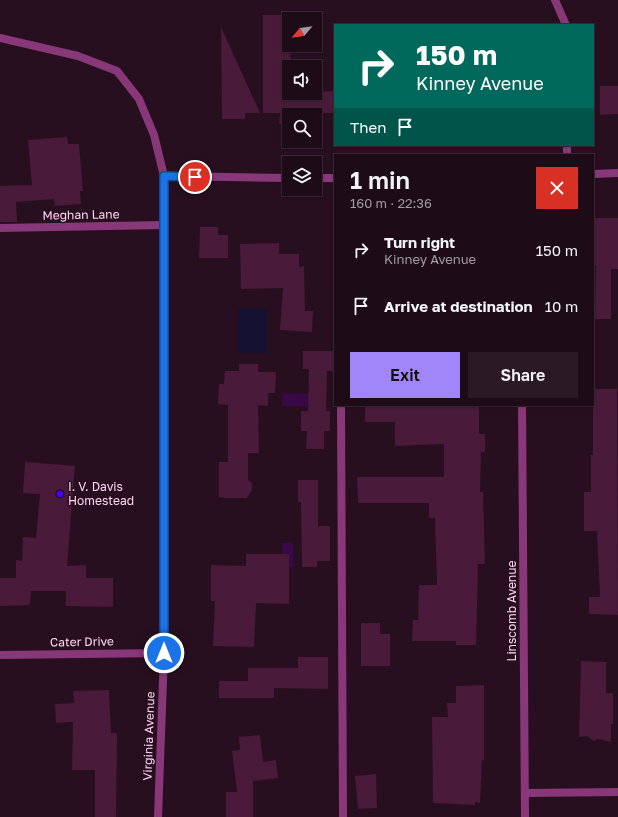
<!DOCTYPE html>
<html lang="en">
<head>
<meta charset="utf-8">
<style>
	body { margin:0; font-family:"Golos Text",sans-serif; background:#2b1925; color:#f1f3f6; height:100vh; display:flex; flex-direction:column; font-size:15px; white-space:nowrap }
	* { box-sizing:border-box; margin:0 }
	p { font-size:13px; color:#a19ba2 }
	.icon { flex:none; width:22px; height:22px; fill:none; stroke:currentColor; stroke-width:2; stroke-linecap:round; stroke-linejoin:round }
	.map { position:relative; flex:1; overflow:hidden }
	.details { position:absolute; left:334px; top:154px; width:260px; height:252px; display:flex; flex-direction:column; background:#1e0b18; border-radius:0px; box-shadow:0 1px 3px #0004,0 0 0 1px #3c2b37 }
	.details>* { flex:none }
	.top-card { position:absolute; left:334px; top:24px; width:260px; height:122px; border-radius:0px; box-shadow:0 1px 3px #0004,0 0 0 1px #3c2b37; background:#00695c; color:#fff; overflow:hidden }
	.needle { width:26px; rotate:241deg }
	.controls { position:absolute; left:282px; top:12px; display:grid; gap:8px }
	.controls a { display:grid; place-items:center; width:40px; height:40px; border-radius:0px; background:#1e0b18; box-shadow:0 1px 3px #0004,0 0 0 1px #3c2b37; font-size:20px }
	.pin { position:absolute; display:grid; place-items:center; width:34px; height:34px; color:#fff; margin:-17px; border:2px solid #fff; border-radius:50%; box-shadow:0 1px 4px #0007 }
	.me { position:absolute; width:44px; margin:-22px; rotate:0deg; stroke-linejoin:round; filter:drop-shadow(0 0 3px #0008) }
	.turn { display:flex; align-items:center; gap:14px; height:84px; padding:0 16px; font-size:18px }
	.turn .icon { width:52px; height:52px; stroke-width:2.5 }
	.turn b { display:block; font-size:28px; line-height:34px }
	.then { display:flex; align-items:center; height:38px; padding:0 16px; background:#0003; gap:8px; font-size:15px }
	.round { display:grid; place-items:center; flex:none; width:42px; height:42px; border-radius:0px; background:#2b1925 }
	.headline { display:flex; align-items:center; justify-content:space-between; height:68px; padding:0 16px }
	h1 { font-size:24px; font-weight:600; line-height:30px }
	.primary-button { display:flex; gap:8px; margin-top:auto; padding:8px 16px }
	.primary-button a { flex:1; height:46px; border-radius:0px; background:#a186fa; color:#111; font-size:16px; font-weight:600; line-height:46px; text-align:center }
	.primary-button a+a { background:#2b1925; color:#f1f3f6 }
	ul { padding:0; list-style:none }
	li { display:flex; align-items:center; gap:12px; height:56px; padding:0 16px }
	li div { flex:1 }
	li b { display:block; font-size:15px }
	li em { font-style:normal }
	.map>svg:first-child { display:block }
	.green { fill:#151132 }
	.water { fill:#390847 }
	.building { fill:#491a39 }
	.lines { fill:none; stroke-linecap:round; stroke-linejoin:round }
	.service { stroke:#883879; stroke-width:8 }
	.minor { stroke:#883879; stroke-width:8 }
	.tertiary { stroke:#883879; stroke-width:8 }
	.route-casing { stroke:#114b97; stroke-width:10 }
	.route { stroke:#1a73e8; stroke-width:7 }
	.poi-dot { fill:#4001ff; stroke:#280f20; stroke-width:1.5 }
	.labels { text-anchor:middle; stroke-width:3; stroke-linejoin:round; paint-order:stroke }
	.street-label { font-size:12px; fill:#ffd5f4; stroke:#280f20 }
	.poi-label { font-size:12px; fill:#ffd5f4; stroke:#280f20; text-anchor:start }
</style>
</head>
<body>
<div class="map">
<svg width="618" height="817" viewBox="0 0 618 817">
	<rect width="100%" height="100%" fill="#280f20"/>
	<rect class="green" x="238" y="309" width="29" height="44"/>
	<g class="water">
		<polygon points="282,393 322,394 322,407 282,406"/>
		<polygon points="282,543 293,543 294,567 283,568"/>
	</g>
	<g class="building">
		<polygon points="263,15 291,15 291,19 289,19 291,67 289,67 289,93 335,91 335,113 321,113 321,125 315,125 315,115 289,115 289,124 279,124 280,113 263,113"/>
		<polygon points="221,27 260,113 245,113 245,119 222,119"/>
		<polygon points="600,86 618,86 618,114 600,115"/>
		<polygon points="67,137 68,144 79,144 83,191 80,191 81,204 55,206 54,199 16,202 17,222 0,222 0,186 32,185 28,140"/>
		<polygon points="593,218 618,218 618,269 611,269 611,319 595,319 596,265 593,265"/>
		<polygon points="200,227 218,227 218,235 228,235 228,258 199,258"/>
		<polygon points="279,243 279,254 299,254 299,267 304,266 305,311 313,311 312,332 280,330 283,288 241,289 240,244"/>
		<polygon points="303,351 335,351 335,371 327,371 326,411 330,411 330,431 324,431 324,449 306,449 307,431 301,431 301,411 308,411 309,369 303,369"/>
		<polygon points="239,364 258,364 258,372 276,372 275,393 268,393 268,406 258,405 259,453 248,453 248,480 252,483 252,490 247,498 225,498 219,497 219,462 228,462 228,405 218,404 219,384 224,384 225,371 239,371"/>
		<polygon points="593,389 617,389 618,615 589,614 589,597 600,597 597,531 584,531 584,492 591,492 591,455 593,455"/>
		<polygon points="365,405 479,405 479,434 485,434 485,452 481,452 480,492 483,492 485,564 478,564 476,645 456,645 456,641 412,641 413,620 418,620 419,585 437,585 435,518 429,518 429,503 358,503 357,477 444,477 444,444 395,446 395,422 365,422"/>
		<polygon points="25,462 75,466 67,566 86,565 86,578 113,578 113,607 66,606 66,591 31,591 30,605 0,606 0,578 16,578 16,560 22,561 23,537 36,538 40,494 23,493"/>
		<polygon points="298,480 318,480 318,526 330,526 330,561 317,561 317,567 302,567 301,502 298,502"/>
		<polygon points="246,554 289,554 289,604 256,603 254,647 213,646 215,601 211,601 211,565 246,566"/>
		<polygon points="361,623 380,623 380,634 390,634 390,666 361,666"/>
		<polygon points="298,657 328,657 328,689 274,688 274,698 219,698 219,681 248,681 248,668 298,668"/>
		<polygon points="581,661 606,662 606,693 613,693 613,724 611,724 611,742 598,739 594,741 587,736 579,737"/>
		<polygon points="484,685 484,760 482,760 480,803 475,802 475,805 433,803 432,717 448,717 447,703 456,703 456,686"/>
		<polygon points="109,690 111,733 117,733 116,817 95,817 95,770 72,770 73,722 56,723 55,704 74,703 73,691"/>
		<polygon points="260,735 263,762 276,760 278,778 253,781 253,817 226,817 226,792 237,792 232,751 240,750 239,737"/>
		<polygon points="376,774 377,808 358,809 355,776"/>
	</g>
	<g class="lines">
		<g class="service">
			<polyline points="555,0 566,25"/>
			<polyline points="567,155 567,145"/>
			<polyline points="341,405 343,817"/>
		</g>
		<g class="minor">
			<polyline points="0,228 163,225"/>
			<polyline points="522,405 525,817"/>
			<polyline points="0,655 164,653"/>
			<polyline points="525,793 618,792"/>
			<polyline points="158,817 164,653 164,176"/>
		</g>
		<g class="tertiary">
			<polyline points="0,38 78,56 117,71 139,99 154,135 164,176 289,178"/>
			<polyline points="593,174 618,173"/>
			<polyline points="315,178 335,178"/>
		</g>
	</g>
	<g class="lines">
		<defs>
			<polyline id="route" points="164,653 164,176 195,177"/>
		</defs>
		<use href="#route" class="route-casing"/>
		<use href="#route" class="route"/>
	</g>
	<circle class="poi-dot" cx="60" cy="494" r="4"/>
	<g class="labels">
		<g class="street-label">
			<text transform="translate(81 215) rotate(-1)" y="4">Meghan Lane</text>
			<text transform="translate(512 611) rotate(-90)" y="4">Linscomb Avenue</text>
			<text transform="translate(82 642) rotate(-1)" y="4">Cater Drive</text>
			<text transform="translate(149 736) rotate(-88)" y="4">Virginia Avenue</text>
		</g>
		<g class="poi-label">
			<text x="68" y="491">I. V. Davis<tspan x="68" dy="14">Homestead</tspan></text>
		</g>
	</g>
</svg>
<div class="controls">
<a><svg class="needle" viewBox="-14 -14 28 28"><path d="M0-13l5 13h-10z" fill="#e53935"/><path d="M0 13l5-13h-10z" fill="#a19ba2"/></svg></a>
<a><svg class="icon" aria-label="sound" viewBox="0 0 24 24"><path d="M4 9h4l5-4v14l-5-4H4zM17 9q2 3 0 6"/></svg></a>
<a><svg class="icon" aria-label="search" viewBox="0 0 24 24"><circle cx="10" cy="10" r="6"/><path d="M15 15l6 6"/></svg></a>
<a><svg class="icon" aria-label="layers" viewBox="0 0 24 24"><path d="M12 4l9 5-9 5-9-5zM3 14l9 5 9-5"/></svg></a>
</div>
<div class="pin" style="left:195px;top:177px;background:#d93025"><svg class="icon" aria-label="arrive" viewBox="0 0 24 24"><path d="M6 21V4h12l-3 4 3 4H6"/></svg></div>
<svg class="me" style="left:164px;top:653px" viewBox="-20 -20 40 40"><circle r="17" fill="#1a73e8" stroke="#fff" stroke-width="3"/><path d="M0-11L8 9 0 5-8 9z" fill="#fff"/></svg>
<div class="top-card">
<div class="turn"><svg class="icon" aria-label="right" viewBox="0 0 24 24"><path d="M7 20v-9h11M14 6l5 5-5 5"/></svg><div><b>150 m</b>Kinney Avenue</div></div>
<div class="then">Then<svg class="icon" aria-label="arrive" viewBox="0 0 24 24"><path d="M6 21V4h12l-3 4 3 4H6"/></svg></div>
</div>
<section class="details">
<div class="headline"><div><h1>1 min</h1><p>160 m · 22:36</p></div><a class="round" style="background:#d93025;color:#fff"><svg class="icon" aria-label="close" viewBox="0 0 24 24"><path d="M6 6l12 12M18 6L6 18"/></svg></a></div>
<ul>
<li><svg class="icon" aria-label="right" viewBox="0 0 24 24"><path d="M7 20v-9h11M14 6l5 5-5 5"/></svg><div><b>Turn right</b><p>Kinney Avenue</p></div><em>150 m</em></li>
<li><svg class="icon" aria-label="arrive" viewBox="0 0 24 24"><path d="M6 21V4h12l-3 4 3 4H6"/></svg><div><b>Arrive at destination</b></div><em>10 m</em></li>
</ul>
<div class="primary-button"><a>Exit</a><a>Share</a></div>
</section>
</div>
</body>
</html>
